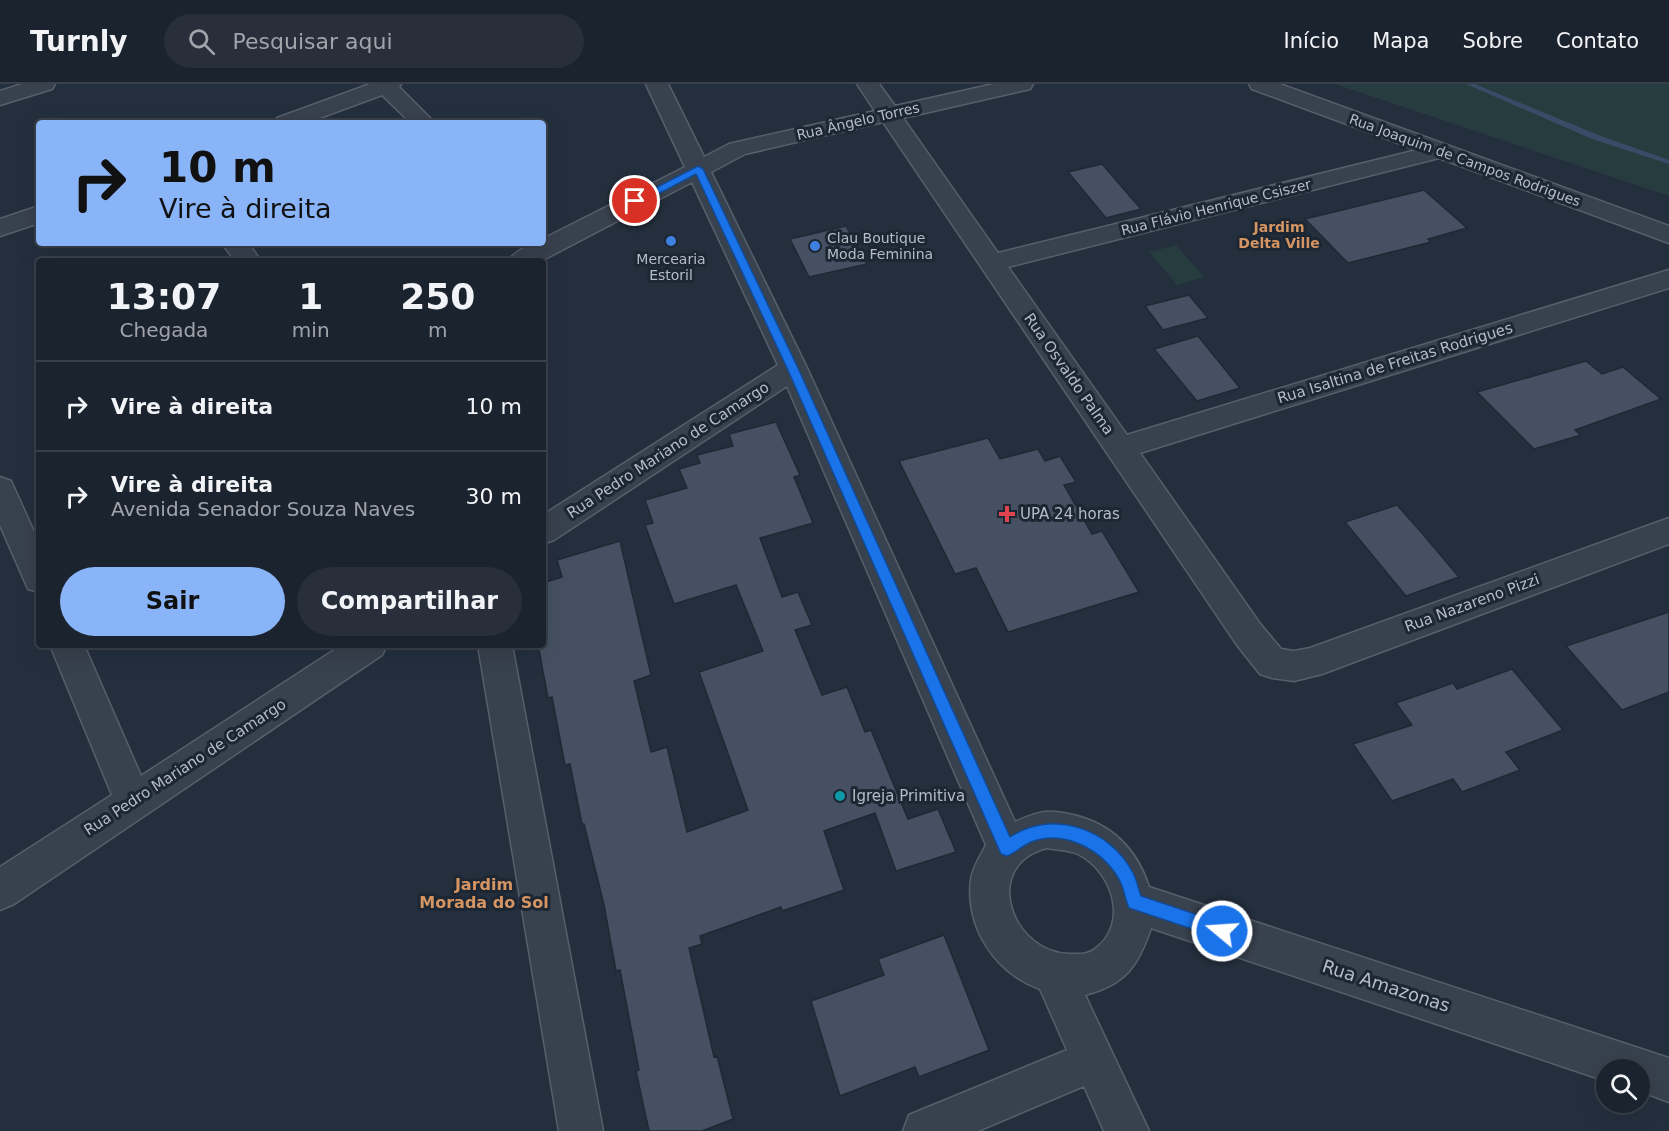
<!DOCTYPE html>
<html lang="pt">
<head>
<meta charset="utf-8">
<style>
	body { margin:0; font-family:"DejaVu Sans",sans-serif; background:#282f3a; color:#f1f3f6; height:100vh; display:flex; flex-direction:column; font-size:22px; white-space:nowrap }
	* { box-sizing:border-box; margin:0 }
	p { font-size:20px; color:#a0a4aa }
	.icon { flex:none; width:33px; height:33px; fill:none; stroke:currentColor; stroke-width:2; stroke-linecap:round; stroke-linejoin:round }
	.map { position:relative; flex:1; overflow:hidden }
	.drawer { position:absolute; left:36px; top:174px; width:510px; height:390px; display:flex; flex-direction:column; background:#1b232e; border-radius:6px; box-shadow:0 6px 24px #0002,0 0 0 2px #39404a }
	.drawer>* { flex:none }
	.banner { position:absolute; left:36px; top:36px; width:510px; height:126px; border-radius:6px; box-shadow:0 6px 24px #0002,0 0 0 2px #39404a; background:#8ab4f8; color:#111; overflow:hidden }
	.tools { position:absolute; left:1596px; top:975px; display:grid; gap:12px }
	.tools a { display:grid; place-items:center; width:54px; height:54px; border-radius:50%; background:#1b232e; box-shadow:0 6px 24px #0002,0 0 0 2px #39404a; font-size:30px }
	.pin { position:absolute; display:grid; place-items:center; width:51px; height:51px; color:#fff; margin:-26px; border:3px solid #fff; border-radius:50%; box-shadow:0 2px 6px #0007 }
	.me { position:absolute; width:66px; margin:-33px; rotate:288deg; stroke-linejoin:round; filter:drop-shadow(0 0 4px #0008) }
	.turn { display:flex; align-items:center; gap:21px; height:126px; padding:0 24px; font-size:27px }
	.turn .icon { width:78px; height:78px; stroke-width:2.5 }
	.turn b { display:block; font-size:42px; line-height:51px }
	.eta { display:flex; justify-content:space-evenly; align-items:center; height:102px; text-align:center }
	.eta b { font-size:36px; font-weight:800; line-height:42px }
	.button { display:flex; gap:12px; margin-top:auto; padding:12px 24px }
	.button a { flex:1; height:69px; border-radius:36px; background:#8ab4f8; color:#111; font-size:24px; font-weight:800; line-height:69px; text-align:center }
	.button a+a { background:#282f3a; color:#f1f3f6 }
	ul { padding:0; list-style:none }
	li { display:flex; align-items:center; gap:18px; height:90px; padding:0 24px; border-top:2px solid #39404a }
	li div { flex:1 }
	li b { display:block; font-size:22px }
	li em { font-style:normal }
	header { display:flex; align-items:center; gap:36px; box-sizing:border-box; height:84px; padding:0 30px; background:#1b232e; border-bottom:2px solid #39404a }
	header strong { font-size:28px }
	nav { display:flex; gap:33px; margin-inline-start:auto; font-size:21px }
	.search { width:420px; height:54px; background:#282f3a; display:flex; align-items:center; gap:15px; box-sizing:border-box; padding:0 21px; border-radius:33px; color:#a0a4aa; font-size:22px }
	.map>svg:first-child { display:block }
	.green { fill:#263c3f }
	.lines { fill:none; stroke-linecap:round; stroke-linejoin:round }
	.stream { fill:#394c67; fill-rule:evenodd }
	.building { fill:#455162; stroke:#1f2835; stroke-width:1.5 }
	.minor-casing { stroke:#565f6c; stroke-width:3 }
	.minor { fill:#38414e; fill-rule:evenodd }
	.route { fill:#1a73e8; stroke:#114b97; stroke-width:1.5 }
	.shop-dot { fill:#3f7fe0; stroke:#1d2633; stroke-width:2 }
	.health-dot { fill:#e0444e; stroke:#1d2633; stroke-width:2 }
	.culture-dot { fill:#0f9aa8; stroke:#1d2633; stroke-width:2 }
	.labels { text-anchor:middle; stroke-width:6; stroke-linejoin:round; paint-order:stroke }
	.far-street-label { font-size:14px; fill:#b4bcc9; stroke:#1d2633 }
	.far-neighbourhood-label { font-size:14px; font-weight:bold; fill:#d59563; stroke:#1d2633 }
	.far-poi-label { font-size:14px; fill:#b4bcc9; stroke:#1d2633; text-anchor:start }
	.street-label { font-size:15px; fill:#b4bcc9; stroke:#1d2633 }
	.poi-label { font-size:15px; fill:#b4bcc9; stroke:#1d2633; text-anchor:start }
	.neighbourhood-label { font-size:16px; font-weight:bold; fill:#d59563; stroke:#1d2633 }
	.near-street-label { font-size:18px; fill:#b4bcc9; stroke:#1d2633 }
</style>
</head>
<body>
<header>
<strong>Turnly</strong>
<div class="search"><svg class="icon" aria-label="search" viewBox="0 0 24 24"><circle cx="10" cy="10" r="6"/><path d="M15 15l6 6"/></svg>Pesquisar aqui</div>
<nav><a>Início</a><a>Mapa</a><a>Sobre</a><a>Contato</a></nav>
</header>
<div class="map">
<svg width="1669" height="1047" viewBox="0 0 1669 1047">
	<rect width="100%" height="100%" fill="#242f3e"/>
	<g class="green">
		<polygon points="1335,0 1669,0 1669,112"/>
		<polygon points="1176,161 1204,193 1177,201 1149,168"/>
	</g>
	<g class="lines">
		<polygon class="stream" points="1466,0 1475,0 1598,51 1669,76 1669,80 1592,55"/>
	</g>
	<g class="building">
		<polygon points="1102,80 1141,125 1106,134 1068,88"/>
		<polygon points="1424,106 1467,144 1428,155 1431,158 1348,179 1305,135"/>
		<polygon points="846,142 867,180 809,193 790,155"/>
		<polygon points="1189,211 1208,234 1163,246 1145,222"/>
		<polygon points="1198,252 1240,304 1197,317 1154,265"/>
		<polygon points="1586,277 1602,290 1623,283 1661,315 1575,346 1581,351 1534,365 1477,308"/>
		<polygon points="776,338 800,391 794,393 813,439 760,454 782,513 798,508 812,541 795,546 822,611 847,603 865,648 871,646 908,735 938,725 956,768 896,787 875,729 824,747 844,806 782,827 781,823 700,852 702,860 689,864 714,973 717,972 733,1035 702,1047 649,1047 636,987 639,986 620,886 616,887 604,821 584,740 582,740 570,680 565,681 552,613 548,614 538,561 543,561 543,499 562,493 557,476 620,457 651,591 634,597 651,668 667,663 687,748 748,726 699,588 763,567 736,501 674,520 645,441 653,439 645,416 687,404 679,385 700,379 697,371 733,362 729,350"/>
		<polygon points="988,354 1000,375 1038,365 1045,377 1060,372 1076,398 1064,401 1092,450 1102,447 1139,508 1008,548 976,484 955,490 899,377"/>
		<polygon points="1397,421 1421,448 1459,493 1406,512 1345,438"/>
		<polygon points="1669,528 1669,608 1622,626 1566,562"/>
		<polygon points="1512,585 1563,646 1506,668 1520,686 1462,708 1453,695 1392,717 1353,660 1412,641 1396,619 1453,599 1457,605"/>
		<polygon points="944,851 989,966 919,993 915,983 840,1012 811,917 884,891 878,875"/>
	</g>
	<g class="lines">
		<defs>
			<g id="minor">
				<polygon points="22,0 55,0 52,5 0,21 0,7"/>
				<polygon points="370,0 401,0 399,3 435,39 411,39 382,11 306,39 274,39 277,34"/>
				<path d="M646,0h22l36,73 25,-13 146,-33 -18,-27h22l16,22 99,-22h39l-3,5 -127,29 95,135 419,-103 -165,-61 -3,-5h31l389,142v17l-230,-85 -431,109 119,168 542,-165v18l-529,165 121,172 20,24 13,2 16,-3 359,-130v26l-347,130 -28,7 -22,-3 -12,-4 -23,-29 -354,-523 -138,32 -34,18 96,196 208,454c9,-4 20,-9 30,-10 9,-1 19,1 28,3 39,9 64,35 76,72l520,171v44l-29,-11v-21h-34v11l-455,-153c-13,38 -25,56 -66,67l64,136h-45l-20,-45 -106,45h-75l6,-16 158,-65 -27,-61c-45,-16 -75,-62 -69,-110 2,-12 10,-24 15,-34l-199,-459 -233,154 -11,4v-29l235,-150 -86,-183 -151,79h-33c7,-10 23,-18 35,-18v-4l142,-72zM1047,764c10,2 22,2 31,6 34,17 52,69 17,95 -6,5 -13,5 -21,5 -62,3 -95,-89 -27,-106z"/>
				<polygon points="39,122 39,139 0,152 0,135"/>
				<polygon points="222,159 248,159 261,177 235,177"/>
				<polygon points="0,393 11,397 39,459 39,508 28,505 0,441"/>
				<polygon points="50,561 84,561 141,692 342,561 387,561 382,571 14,820 0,826 0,783 112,711"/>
				<polygon points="478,561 512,561 603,1047 559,1047"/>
			</g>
		</defs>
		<use href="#minor" class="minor-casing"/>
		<use href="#minor" class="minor"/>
	</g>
	<path class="route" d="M698,82l5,3 95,199 212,469c42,-28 100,-9 123,36 4,7 5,15 8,23l87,29 2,6 -2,6 -6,2 -93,-31c-4,-9 -5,-19 -9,-27 -17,-31 -55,-52 -89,-39 -9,4 -16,11 -24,14l-6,-2 -214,-486 -91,-194 -57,30 -9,-3z"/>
	<g class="shop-dot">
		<circle cx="671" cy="157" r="6"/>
		<circle cx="815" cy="162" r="6"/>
	</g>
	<path class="health-dot" d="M1004 421h6v6h6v6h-6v6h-6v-6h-6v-6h6z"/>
	<circle class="culture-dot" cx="840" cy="712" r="6"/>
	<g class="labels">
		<g class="far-street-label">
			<text transform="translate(858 37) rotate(-13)" y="5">Rua Ângelo Torres</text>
			<text transform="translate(1465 76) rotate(20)" y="5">Rua Joaquim de Campos Rodrigues</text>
			<text transform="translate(1216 123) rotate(-14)" y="5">Rua Flávio Henrique Csiszer</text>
		</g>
		<g class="far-neighbourhood-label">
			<text x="1279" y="148">Jardim<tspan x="1279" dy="16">Delta Ville</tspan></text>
		</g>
		<g class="far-poi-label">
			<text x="827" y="159">Clau Boutique<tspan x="827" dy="16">Moda Feminina</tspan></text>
			<text x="671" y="180" text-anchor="middle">Mercearia<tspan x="671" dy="16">Estoril</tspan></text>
		</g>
		<g class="street-label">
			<text transform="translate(1395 279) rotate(-17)" y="5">Rua Isaltina de Freitas Rodrigues</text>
			<text transform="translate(1069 290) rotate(55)" y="5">Rua Osvaldo Palma</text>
			<text transform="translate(668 366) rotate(-33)" y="5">Rua Pedro Mariano de Camargo</text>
			<text transform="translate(1472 519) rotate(-20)" y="5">Rua Nazareno Pizzi</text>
			<text transform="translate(185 683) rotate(-33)" y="5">Rua Pedro Mariano de Camargo</text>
		</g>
		<g class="poi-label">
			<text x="1020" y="435">UPA 24 horas</text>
			<text x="852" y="717">Igreja Primitiva</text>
		</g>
		<g class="neighbourhood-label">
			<text x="484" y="806">Jardim<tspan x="484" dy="18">Morada do Sol</tspan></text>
		</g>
		<g class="near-street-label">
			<text transform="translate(1386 902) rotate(18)" y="6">Rua Amazonas</text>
		</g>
	</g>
</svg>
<div class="tools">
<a><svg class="icon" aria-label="search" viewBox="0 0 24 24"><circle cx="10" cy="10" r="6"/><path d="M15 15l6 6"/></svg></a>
</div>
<div class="pin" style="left:635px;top:117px;background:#d93025"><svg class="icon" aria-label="arrive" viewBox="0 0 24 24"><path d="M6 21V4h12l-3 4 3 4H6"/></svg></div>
<svg class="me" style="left:1222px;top:847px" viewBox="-20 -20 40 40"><circle r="17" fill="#1a73e8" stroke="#fff" stroke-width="3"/><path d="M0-11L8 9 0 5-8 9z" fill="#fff"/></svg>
<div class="banner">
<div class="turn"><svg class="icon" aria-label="right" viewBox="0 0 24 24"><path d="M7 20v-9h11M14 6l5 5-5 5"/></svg><div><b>10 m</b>Vire à direita</div></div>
</div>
<section class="drawer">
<div class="eta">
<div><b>13:07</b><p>Chegada</p></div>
<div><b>1</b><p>min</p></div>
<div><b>250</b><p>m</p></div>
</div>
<ul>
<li><svg class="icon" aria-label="right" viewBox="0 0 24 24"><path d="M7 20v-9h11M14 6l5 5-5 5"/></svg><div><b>Vire à direita</b></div><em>10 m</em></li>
<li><svg class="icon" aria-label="right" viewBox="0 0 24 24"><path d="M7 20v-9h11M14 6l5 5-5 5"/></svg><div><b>Vire à direita</b><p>Avenida Senador Souza Naves</p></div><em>30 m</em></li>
</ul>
<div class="button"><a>Sair</a><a>Compartilhar</a></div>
</section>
</div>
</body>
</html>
